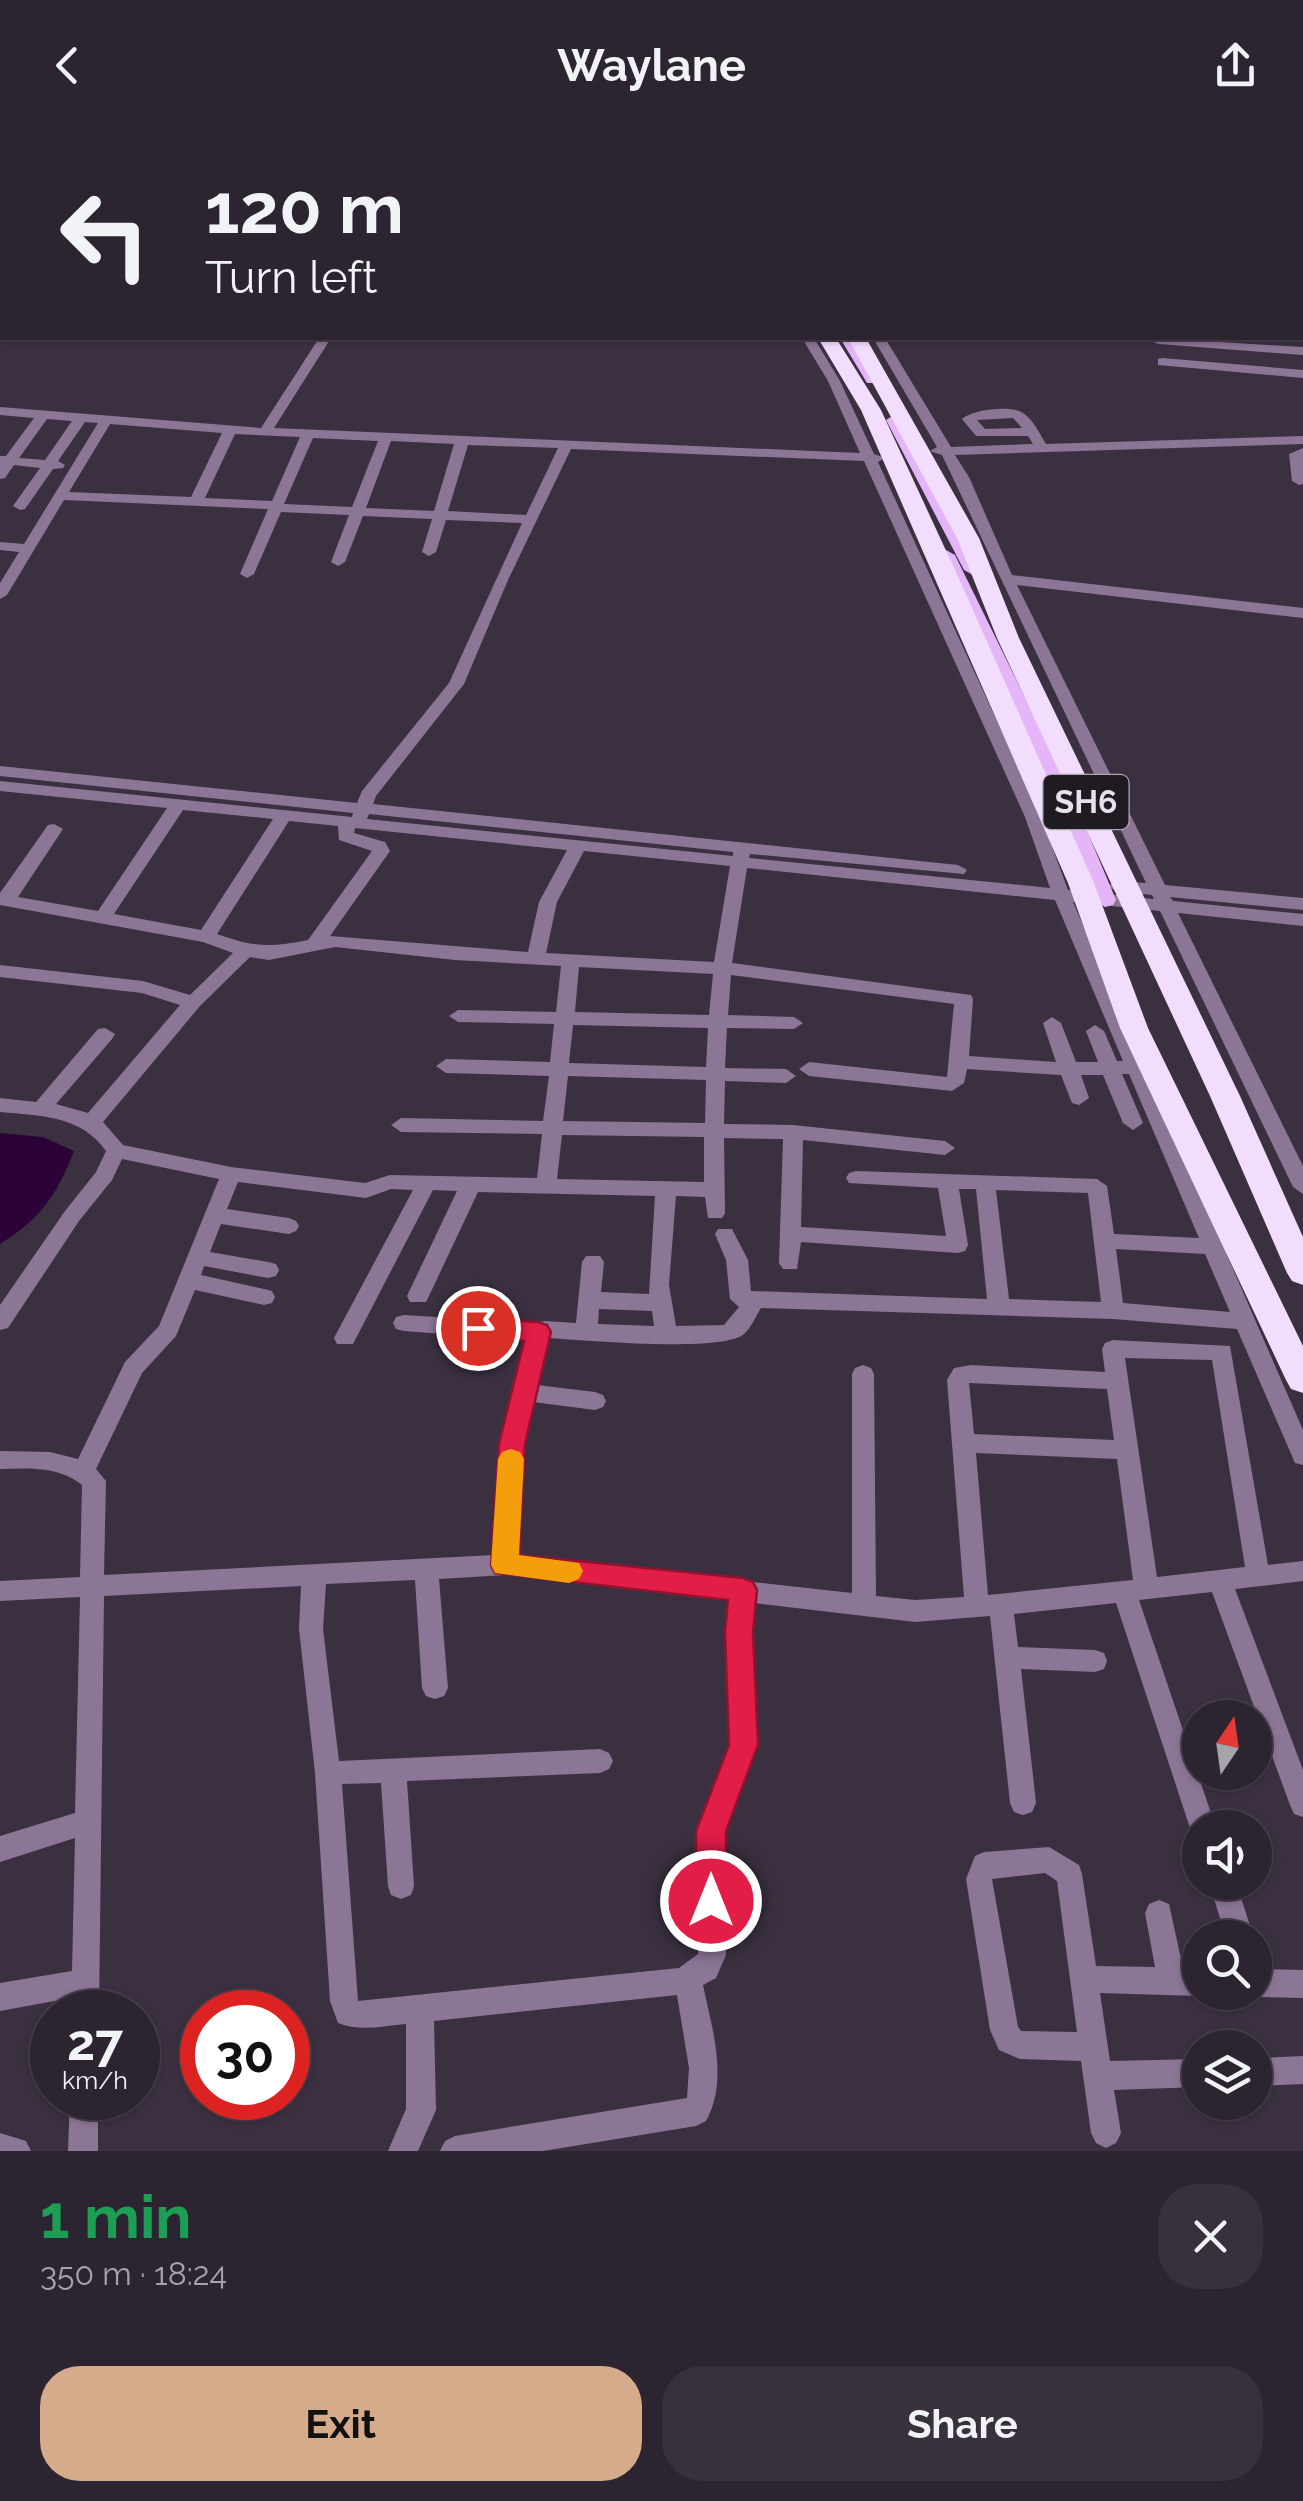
<!DOCTYPE html>
<html lang="en">
<head>
<meta charset="utf-8">
<style>
	body { margin:0; font-family:Raleway,sans-serif; background:#38303c; color:#f1f3f6; height:100vh; display:flex; flex-direction:column; font-size:38px; white-space:nowrap }
	* { box-sizing:border-box; margin:0 }
	p { font-size:32px; color:#a6a4ab }
	.icon { flex:none; width:55px; height:55px; fill:none; stroke:currentColor; stroke-width:2; stroke-linecap:round; stroke-linejoin:round }
	.map { position:relative; height:2021px; overflow:hidden }
	.panel { display:flex; flex-direction:column; background:#2c2430; flex:1 }
	.panel>* { flex:none }
	.hud { position:absolute; left:0px; top:0px; width:1305px; height:210px; box-shadow:0 2px 8px #0004,0 0 0 2px #48414c; background:#2c2430; color:#f1f3f6; overflow:hidden }
	.needle { width:65px; rotate:13deg }
	.fabs { position:absolute; left:1182px; top:1570px; display:grid; gap:20px }
	.fabs a { display:grid; place-items:center; width:90px; height:90px; border-radius:50%; background:#2c2430; box-shadow:0 2px 8px #0004,0 0 0 2px #48414c; font-size:50px }
	.speed { position:absolute; left:30px; top:1860px; display:flex; gap:20px; font-size:50px; font-weight:700; text-align:center }
	.speed>* { display:grid; place-content:center; width:130px; height:130px; border-radius:50%; background:#2c2430; box-shadow:0 2px 8px #0004,0 0 0 2px #48414c; line-height:1 }
	.speed small { font-size:25px; font-weight:400 }
	.speed .limit { border:15px solid #d22; background:#fff; color:#111 }
	.pin { position:absolute; display:grid; place-items:center; width:85px; height:85px; color:#fff; margin:-42px; border:5px solid #fff; border-radius:50%; box-shadow:0 2px 10px #0007 }
	.me { position:absolute; width:110px; margin:-55px; rotate:0deg; stroke-linejoin:round; filter:drop-shadow(0 0 8px #0008) }
	.turn { display:flex; align-items:center; gap:35px; height:210px; padding:0 40px; font-size:45px }
	.turn .icon { width:130px; height:130px; stroke-width:2.5 }
	.turn b { display:block; font-size:70px; line-height:85px }
	.round { display:grid; place-items:center; flex:none; width:105px; height:105px; border-radius:40px; background:#38303c }
	.head { display:flex; align-items:center; justify-content:space-between; height:170px; padding:0 40px }
	h1 { font-size:60px; font-weight:700; line-height:75px; color:#1e9e55 }
	.primary-button { display:flex; gap:20px; margin-top:auto; padding:20px 40px }
	.primary-button a { flex:1; height:115px; border-radius:40px; background:#d6ab8b; color:#111; font-size:40px; font-weight:700; line-height:115px; text-align:center }
	.primary-button a+a { background:#38303c; color:#f1f3f6 }
	header { display:flex; justify-content:space-between; align-items:center; height:130px; padding:0 40px; background:#2c2430; font-size:45px; font-weight:700 }
	.map>svg:first-child { display:block }
	.water { fill:#2b0338 }
	.lines { fill:none; stroke-linecap:round; stroke-linejoin:round }
	.minor { fill:#8c7696; fill-rule:evenodd }
	.major { fill:#e4b5f8; fill-rule:evenodd }
	.highway { fill:#f3ddfd; fill-rule:evenodd }
	.route { fill:#e11d48; stroke:#92132f; stroke-width:2.5 }
	.slow { fill:#f59e0b }
	.labels { text-anchor:middle; stroke-width:10; stroke-linejoin:round; paint-order:stroke }
	.shield { fill:#201b22; stroke:#aca6af; stroke-width:2.5 }
	.shield-label { font-size:32px; font-weight:bold; fill:#e8e1eb }
</style>
</head>
<body>
<header><svg class="icon" aria-label="back" viewBox="0 0 24 24"><path d="M15 5l-7 7 7 7"/></svg>Waylane<svg class="icon" aria-label="share" viewBox="0 0 24 24"><path d="M12 15V3M7 8l5-5 5 5M5 13v7h14v-7"/></svg></header>
<div class="map">
<svg width="1303" height="2021" viewBox="0 0 1303 2021">
	<rect width="100%" height="100%" fill="#3b3040"/>
	<path class="water" d="M0,1003l43,4 31,14c-17,44 -34,68 -74,93z"/>
	<g class="lines">
		<g class="minor">
			<polygon points="213,0 224,0 225,2 215,2"/>
			<polygon points="706,0 716,0 717,2 707,2"/>
			<polygon points="751,0 761,0 762,2 752,2"/>
			<polygon points="780,0 832,0 832,1 782,2"/>
			<polygon points="860,0 907,0 908,2 859,2"/>
			<polygon points="1128,0 1138,0 1139,2 1129,2"/>
			<polygon points="1188,0 1200,0 1201,2 1190,2"/>
			<polygon points="1284,0 1294,0 1295,2 1285,2"/>
			<rect x="1302" y="47" width="1" height="8"/>
			<rect x="1302" y="96" width="1" height="6"/>
			<rect x="1302" y="119" width="1" height="6"/>
			<rect x="1302" y="141" width="1" height="8"/>
			<polygon points="0,145 2,146 2,152 0,153"/>
			<rect x="1302" y="167" width="1" height="8"/>
			<path d="M319,208h12l-57,90 586,25 -32,-72 -26,-43h12l26,43 34,73 11,4 -7,4 163,355 27,73 86,9 -2,-4 -36,-4 -9,-5 9,-5 30,2 -204,-428 -12,-4 7,-4 -64,-109h12l66,109 82,-3 -5,-8h-52l-14,-17c10,-9 44,-13 57,-8 12,4 21,23 27,33l257,-8v8l-348,11 14,22 43,98 291,33v10l-286,-33 148,300 138,13v12l-133,-13 3,4 130,13v12l-125,-13 125,253v28l-10,-7 -133,-276 -87,-9 147,337 9,2 3,6 -6,6 77,177v35l-8,-2 -3,-7 -55,-127 -124,-10 -352,-11c-5,8 -10,20 -17,26 -22,19 -162,6 -196,4l-11,47 58,7 8,3 3,6 -3,6 -8,3 -62,-8 -10,42 -6,112 335,37v-219l3,-6 8,-3 8,3 3,6 2,222 39,4 49,-3 -17,-217 7,-12 17,-3 134,7 -3,-23 3,-6 8,-3 117,6 38,219 35,-4v20l-68,8 68,181v47l-9,-3 -4,-9 -78,-213 -73,8 77,228h-16v11l-6,-2 -4,-9 -74,-225 -102,11 4,33 77,3 9,3 3,8 -3,8 -9,3 -74,-3 15,134 -4,9 -9,3 -9,-3 -4,-9 -20,-187 -75,6 -161,-19 -3,29 6,113 -33,86 2,124 -10,23 -13,7c9,44 26,94 3,136l-10,5 -153,25h-103l5,-10 10,-5 232,-38 2,-30 -12,-73 -243,26 2,89 -18,41h-30l18,-42v-85c-23,2 -46,8 -68,-1l-8,-22 -15,-228 -16,-144 2,-43 -197,10 -5,416h-28v-14l-71,13v-28l72,-12 3,-133 -75,24v-26l75,-23 5,-216 -80,4v-20l80,-4 2,-92c-23,-19 -54,-17 -82,-16v-18l50,1 28,7 47,-97 34,-36 60,-147 -97,-20 -10,21 -33,41 -71,107 -8,2v-25l65,-94 31,-39 10,-21c-25,-36 -66,-35 -106,-39v-14l36,4 62,-73 7,-1 10,6 -3,5 -56,65 32,9 92,-108 -38,-12 -142,-16v-12l143,16 47,14 43,-42 -30,-11 -203,-37v-12l48,-68 6,-1 9,5 -45,68 80,14 69,-103 -167,-17v-10l352,36 1,-4 -353,-37v-10l357,37 5,-12 87,-108 73,-160 -76,-3 -10,32 -7,4 -7,-4 10,-33 -69,-3 -18,46 -7,4 -7,-4 18,-47 -68,-3 -27,62 -7,4 -7,-4 28,-65 -204,-9 -57,95 -7,4v-16l19,-31 -19,-2v-8l24,2 74,-121 -13,-1 -27,39 7,4 -2,3 -10,1 -28,40 -5,1 -7,-4 27,-38 -26,-3 -9,13 -5,1v-23h6l28,-38 -34,-3v-8l261,21zM1013,288l9,10 -37,1 -8,-9zM47,289l25,2 -27,39 -26,-2zM110,294l112,9 -31,64 -122,-5zM235,304l65,3 -28,64 -67,-3zM313,308l65,3 -26,66 -68,-3zM391,311l63,3 -20,67 -68,-3zM468,315l90,3 -32,67 -78,-4zM571,319l293,12 161,356 25,71 -301,-30 1,-4 214,20 3,-4 -9,-5 -585,-61 3,-8 88,-112 44,-104zM183,680l90,9 -72,111 -87,-16zM369,684l364,38v4l-366,-37zM289,691l49,5 1,14 33,11 -64,89c-39,8 -54,7 -91,-6zM355,698l212,22 -28,52 -11,50 -198,-16 60,-85 -5,-9 -31,-9zM584,721l146,15 -16,96 -168,-9 11,-51zM747,738l308,32 68,161h-6l-13,-30 -9,-6 -9,6 12,31h-22l-15,-39 -9,-6 -9,6 13,39 -87,-6 4,-57 -2,-4 -239,-32zM335,817l120,13 106,6 -5,46 -98,-2 -9,6 9,6 96,2 -4,38 -104,-3 -10,7 10,7 103,3 -6,45 -142,-3 -10,7 10,7 141,2 -5,44 -147,-3 -25,8 -134,-16 -108,-22 -20,-23 97,-116 50,-49 19,3zM579,837l134,7 -4,41 -134,-3zM731,845l223,29 -7,73 -138,-15 -10,7 10,7 143,15 12,-8 3,-14 94,6 11,28 7,2 10,-7 -8,-23h22l20,48 10,7 10,-7 -21,-49h7l70,164 -85,-4 -7,-48 -10,-7 -241,-8 -7,2 -3,5 3,5 89,5 8,48 -145,-9 2,-87 142,15 10,-7 -10,-7 -152,-16 -69,-1 1,-43 61,2 10,-7 -10,-7 -61,-1 2,-40 67,1 9,-6 -9,-6 -66,-2zM573,895l135,3 -2,39 -137,-4zM568,946l138,4 -1,43 -142,-2zM562,1005l142,2v45l-147,-3zM724,1008l59,1 -4,124 4,6h14l4,-27 157,11 7,-2 3,-6 -9,-56h17l11,110 -236,-8 -3,-31 -16,-31h-14l-3,5 11,26 4,39 9,8 -15,18 -48,1 -7,-41 7,-89 29,1 3,21h14l3,-5zM238,1052l128,16 25,-9 22,1 -79,148 3,6h16l80,-154 24,1 -50,105 3,6h16l3,-6 49,-104 177,4 -6,98 -48,-2 3,-30 -4,-6h-14l-4,6 -6,61 -32,-2 -8,2 -132,-8 -8,2 -3,6 3,6 8,2 121,9 -24,104 -7,111 -390,20 2,-94 -10,-12 46,-96 34,-37 19,-46 69,15 8,-2 3,-6 -3,-6 -8,-2 -63,-14 3,-9 64,12 8,-2 3,-6 -3,-6 -8,-2 -58,-10 11,-28 68,10 7,-3 3,-5 -3,-5 -7,-3 -62,-9zM996,1060l92,3 13,109 -92,-3zM1116,1119l89,5 25,58 -107,-9zM599,1179l53,2 2,15 -56,-2zM1125,1228l87,2 33,207 -88,10zM969,1253l138,6 7,51 -140,-6zM976,1323l141,6 16,121 -145,15zM505,1445l225,26 -3,31 4,113 -33,86v123l-19,14 -321,33 -16,-217 39,-1 7,103 3,9 10,4 10,-4 3,-9 -7,-105 193,-8 9,-4 4,-8 -4,-8 -9,-4 -261,12 -16,-132 3,-45 89,-4 7,108 4,8 9,3 9,-3 4,-8 -9,-109z"/>
			<polygon points="1154,208 1303,217 1303,225 1159,214 1155,213"/>
			<polygon points="1162,228 1303,240 1303,248 1158,235 1158,229"/>
			<polygon points="1303,318 1303,354 1299,355 1292,351 1289,324"/>
			<path d="M1049,1717l30,18 3,9 14,92 59,1 -10,-54 4,-9 10,-4 10,4 14,64h17v24h8l-8,4 -100,-3 10,68 90,-2v28l-86,3 7,43 -5,10 -10,5 -10,-5 -5,-10 -10,-72 -61,-2 -21,-9 -9,-20 -24,-151 9,-23 9,-4zM1045,1743l12,8 20,151 -56,-1 -3,-4 -26,-148z"/>
			<polygon points="1209,1752 1236,1752 1254,1808 1226,1808"/>
			<polygon points="1255,1839 1303,1840 1303,1868 1255,1867 1245,1863 1255,1862"/>
			<polygon points="1303,1926 1303,1954 1255,1956 1255,1928"/>
			<polygon points="70,1968 98,1968 98,2021 68,2021"/>
			<polygon points="0,2003 26,2011 31,2021 0,2021"/>
		</g>
		<g class="major">
			<polygon points="840,208 854,208 881,250 879,253 867,253"/>
			<polygon points="894,285 902,290 982,440 979,444 973,445 964,440 886,290"/>
			<polygon points="946,420 955,425 1067,653 1116,770 1113,775 1105,777 1094,770 1047,653 937,425"/>
		</g>
		<g class="highway">
			<polygon points="735,0 751,0 752,2 736,2"/>
			<polygon points="818,208 836,208 881,280 961,453 1094,753 1148,898 1303,1216 1303,1263 1291,1259 1286,1250 1120,898 1068,753 861,280"/>
			<polygon points="848,208 866,208 979,408 1019,508 1240,966 1303,1107 1303,1155 1292,1151 1287,1143 1210,966 997,508 957,408"/>
		</g>
	</g>
	<polygon class="route" points="478,1189 538,1192 547,1195 551,1202 525,1314 519,1425 743,1448 753,1452 757,1460 753,1502 758,1615 726,1701 726,1771 722,1781 711,1786 700,1781 696,1771 696,1701 729,1615 725,1502 728,1470 495,1443 491,1435 499,1314 524,1211 469,1205 465,1198 469,1192"/>
	<polygon class="slow" points="511,1319 520,1322 524,1329 519,1425 579,1433 583,1441 579,1449 569,1453 495,1443 491,1435 498,1329 502,1322"/>
	<g class="labels">
		<rect class="shield" x="1043.5" y="645" width="85" height="54" rx="8"/>
		<g class="shield-label">
			<text x="1086" y="683">SH6</text>
		</g>
	</g>
</svg>
<div class="fabs">
<a><svg class="needle" viewBox="-14 -14 28 28"><path d="M0-13l5 13h-10z" fill="#e53935"/><path d="M0 13l5-13h-10z" fill="#a6a4ab"/></svg></a>
<a><svg class="icon" aria-label="sound" viewBox="0 0 24 24"><path d="M4 9h4l5-4v14l-5-4H4zM17 9q2 3 0 6"/></svg></a>
<a><svg class="icon" aria-label="search" viewBox="0 0 24 24"><circle cx="10" cy="10" r="6"/><path d="M15 15l6 6"/></svg></a>
<a><svg class="icon" aria-label="layers" viewBox="0 0 24 24"><path d="M12 4l9 5-9 5-9-5zM3 14l9 5 9-5"/></svg></a>
</div>
<div class="speed"><div>27<small>km/h</small></div><div class="limit">30</div></div>
<div class="pin" style="left:478px;top:1198px;background:#d93025"><svg class="icon" aria-label="arrive" viewBox="0 0 24 24"><path d="M6 21V4h12l-3 4 3 4H6"/></svg></div>
<svg class="me" style="left:711px;top:1771px" viewBox="-20 -20 40 40"><circle r="17" fill="#e11d48" stroke="#fff" stroke-width="3"/><path d="M0-11L8 9 0 5-8 9z" fill="#fff"/></svg>
<div class="hud">
<div class="turn"><svg class="icon" aria-label="left" viewBox="0 0 24 24"><path d="M17 20v-9H6M10 6l-5 5 5 5"/></svg><div><b>120 m</b>Turn left</div></div>
</div>
</div>
<section class="panel">
<div class="head"><div><h1>1 min</h1><p>350 m · 18:24</p></div><a class="round"><svg class="icon" aria-label="close" viewBox="0 0 24 24"><path d="M6 6l12 12M18 6L6 18"/></svg></a></div>
<div class="primary-button"><a>Exit</a><a>Share</a></div>
</section>
</body>
</html>
